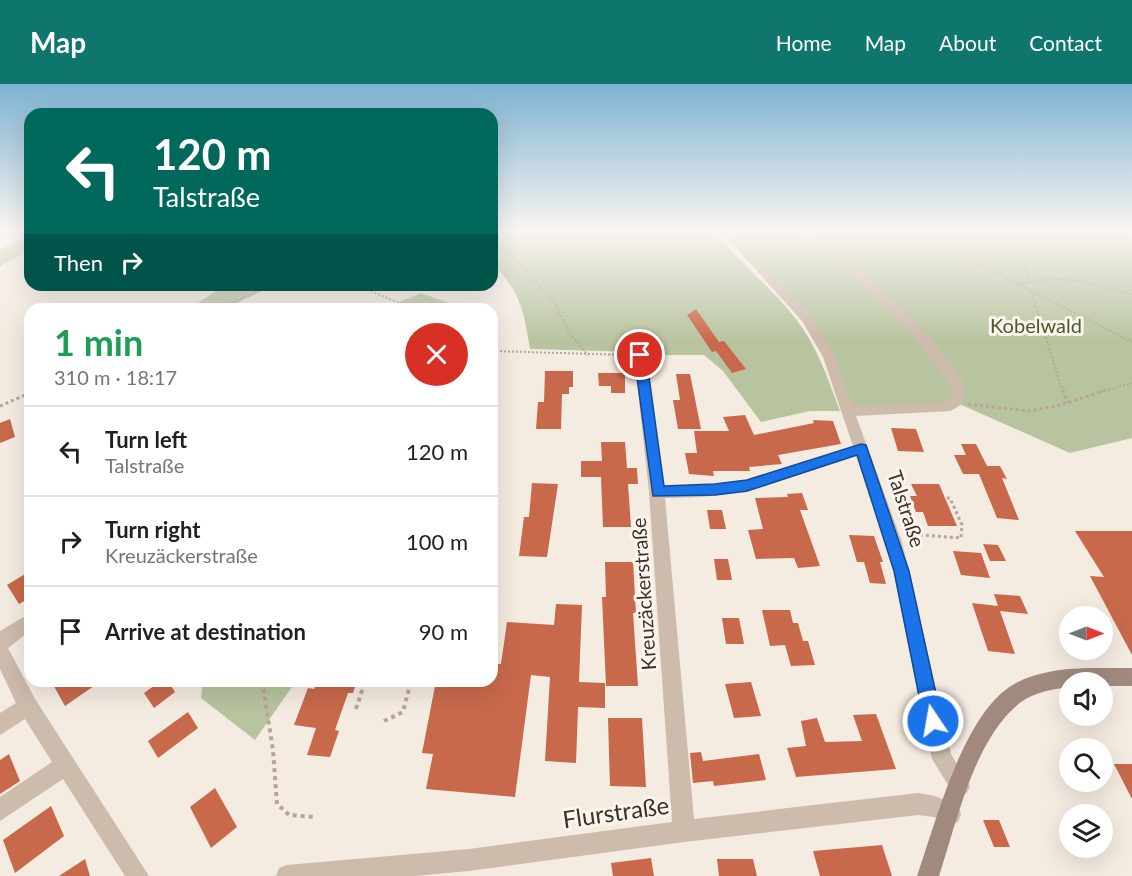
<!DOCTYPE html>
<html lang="en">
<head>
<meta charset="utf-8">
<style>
	body { margin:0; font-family:Lato,sans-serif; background:#f6f6f6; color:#202124; height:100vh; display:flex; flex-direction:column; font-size:22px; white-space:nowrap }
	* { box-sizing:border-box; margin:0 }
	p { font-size:20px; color:#757577 }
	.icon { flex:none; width:33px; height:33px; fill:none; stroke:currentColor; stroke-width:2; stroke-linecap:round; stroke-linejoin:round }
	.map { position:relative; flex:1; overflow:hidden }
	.side { position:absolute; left:24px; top:219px; width:474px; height:384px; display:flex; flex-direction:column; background:#fff; border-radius:18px; box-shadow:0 6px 24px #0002 }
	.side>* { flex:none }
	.top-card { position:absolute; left:24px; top:24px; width:474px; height:183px; border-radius:18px; box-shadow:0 6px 24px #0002; background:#00695c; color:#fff; overflow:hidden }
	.needle { width:39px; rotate:90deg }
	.fabs { position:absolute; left:1059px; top:522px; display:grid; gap:12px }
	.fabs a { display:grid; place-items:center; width:54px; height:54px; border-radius:50%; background:#fff; box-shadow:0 6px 24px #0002; font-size:30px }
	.pin { position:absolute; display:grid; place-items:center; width:51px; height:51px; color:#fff; margin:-26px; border:3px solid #fff; border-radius:50%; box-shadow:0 2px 6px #0007 }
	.me { position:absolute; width:66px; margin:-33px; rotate:348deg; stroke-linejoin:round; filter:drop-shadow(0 0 4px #0008) }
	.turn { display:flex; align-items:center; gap:21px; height:126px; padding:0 30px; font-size:27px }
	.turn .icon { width:78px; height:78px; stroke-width:2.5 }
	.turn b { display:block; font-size:42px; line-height:51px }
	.then { display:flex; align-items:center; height:57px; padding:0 30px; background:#0003; gap:12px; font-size:22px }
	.round { display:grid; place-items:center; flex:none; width:63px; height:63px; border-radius:32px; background:#f6f6f6 }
	.summary { display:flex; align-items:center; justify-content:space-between; height:102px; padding:0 30px }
	h1 { font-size:36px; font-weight:700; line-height:45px; color:#1e9e55 }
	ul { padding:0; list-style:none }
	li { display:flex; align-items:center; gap:18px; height:90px; padding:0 30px; border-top:2px solid #e0e0e0 }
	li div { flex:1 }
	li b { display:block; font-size:22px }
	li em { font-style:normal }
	header { display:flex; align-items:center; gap:36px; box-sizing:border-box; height:84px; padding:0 30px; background:#0f766e; color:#fff }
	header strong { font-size:28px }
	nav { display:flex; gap:33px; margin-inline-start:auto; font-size:21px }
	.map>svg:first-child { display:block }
	.green { fill:#b8c4a0 }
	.building { fill:#c8694b }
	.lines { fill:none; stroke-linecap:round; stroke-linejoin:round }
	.path-far2 { stroke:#b9a596; stroke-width:2; stroke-dasharray:2 2; stroke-linecap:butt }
	.path-far1 { stroke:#b9a596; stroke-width:3; stroke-dasharray:3 3; stroke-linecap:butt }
	.path { stroke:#b9a596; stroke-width:4; stroke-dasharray:4 4; stroke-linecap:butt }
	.street { fill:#cdbbac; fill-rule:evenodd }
	.secondary { fill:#a18a7d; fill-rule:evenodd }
	.route { fill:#1a73e8; stroke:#114b97; stroke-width:1.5 }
	.labels { text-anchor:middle; stroke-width:6; stroke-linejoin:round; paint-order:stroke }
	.park-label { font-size:20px; fill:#4a5a2e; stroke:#fbf5ee }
	.street-label { font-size:20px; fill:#3b302b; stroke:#fbf5ee }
	.near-street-label { font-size:24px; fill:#3b302b; stroke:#fbf5ee }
</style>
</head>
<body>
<header>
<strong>Map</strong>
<nav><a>Home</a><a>Map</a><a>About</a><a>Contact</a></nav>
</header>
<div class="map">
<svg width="1132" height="792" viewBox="0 0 1132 792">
	<rect width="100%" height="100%" fill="#f4ebe1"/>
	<g class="green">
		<path d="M492,146h222c24,32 57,57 82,89 21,27 32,60 44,92h-30l-49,11 -38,-51 -19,-16h-64l-2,-3 -108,-3c-6,-38 -10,-58 -38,-86z"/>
		<polygon points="725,146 1132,146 1132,354 1070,369 957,319 849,327 819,254"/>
		<polygon points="30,153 30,166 0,181 0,165"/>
		<polygon points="225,201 275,201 224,225 189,225"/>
		<polygon points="421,209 465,225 386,224"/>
		<polygon points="203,597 296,597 255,656 201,614"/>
	</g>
	<g class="building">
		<polygon points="696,225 719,258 724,257 746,285 732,289 716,267 712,268 687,231"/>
		<polygon points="545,287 573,287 573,303 569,303 569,310 562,310 561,345 536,345 538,318 544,318"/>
		<polygon points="598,289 625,289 625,309 611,309 611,302 599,302"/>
		<polygon points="676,290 690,290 701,345 678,345 673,316 680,316"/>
		<polygon points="745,331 754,351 814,339 813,336 833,337 841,360 778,371 782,380 749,383 750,387 713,387 714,392 689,390 685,369 697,369 694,347 729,347 723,333"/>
		<polygon points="10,335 15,353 0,359 0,339"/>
		<polygon points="891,344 916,345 924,368 898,367"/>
		<polygon points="601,358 625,358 627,384 637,384 638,400 628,400 631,443 603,443 601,393 581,393 581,377 602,377"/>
		<polygon points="961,360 976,360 987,382 1000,382 1007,395 1002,394 1019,436 997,434 979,390 963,390 954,371 966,371"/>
		<polygon points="532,399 558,400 547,473 519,472 524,433 529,433"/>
		<polygon points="911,400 939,400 957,442 928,442 923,428 916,428 910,412 917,412"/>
		<polygon points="802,409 808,426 800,426 820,482 798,484 794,474 756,475 748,446 763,445 755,414 788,413 787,410"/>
		<polygon points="707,426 722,426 726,445 710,445"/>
		<polygon points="1075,447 1132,447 1132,571 1090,492 1104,493"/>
		<polygon points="849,451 874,452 883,478 880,478 886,500 870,499 864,478 857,478"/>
		<polygon points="983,460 998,461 1006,477 990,477"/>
		<polygon points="953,467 981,469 990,494 961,491"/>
		<polygon points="714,475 728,475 732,496 717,496"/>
		<polygon points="605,478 633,478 636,529 633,529 638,602 606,602 602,513 606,513"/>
		<polygon points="30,487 30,514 19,520 7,501"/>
		<polygon points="994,510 1020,512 1028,530 1000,527 1015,570 988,567 972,519 998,522"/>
		<polygon points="556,520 582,521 579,598 605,599 605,624 578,623 576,679 545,677 550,593 531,591 515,713 426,705 433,670 422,669 436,597 492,597 492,580 501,580 507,538 554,541"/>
		<polygon points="762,526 790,526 793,539 798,539 803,557 808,557 815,581 791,582 785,561 770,562"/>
		<polygon points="722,534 739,534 744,560 726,560"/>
		<polygon points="51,597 101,597 65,622"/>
		<polygon points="161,597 168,597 175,608 154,624 144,609"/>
		<polygon points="317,597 357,597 353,609 348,609 335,646 339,647 330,673 307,671 316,644 294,641 308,604 314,605"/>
		<polygon points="751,598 761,632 734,634 725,600"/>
		<polygon points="188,628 198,644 158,674 148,657"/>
		<polygon points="876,630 896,685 796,693 787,664 806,662 801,637 817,634 825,658 862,657 853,631"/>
		<polygon points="608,634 642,634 646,703 610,702"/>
		<polygon points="701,668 703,677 759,670 766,696 714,702 713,697 693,699 690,669"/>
		<polygon points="9,670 20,697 0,710 0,676"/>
		<polygon points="1114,680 1132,680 1132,715"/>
		<polygon points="215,704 237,743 211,764 190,723"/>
		<polygon points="51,722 64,752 15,789 3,756"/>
		<polygon points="983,736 999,736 1010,763 994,763"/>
		<polygon points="882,761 892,792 820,792 813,767"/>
		<polygon points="651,774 654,792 613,792 611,779"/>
		<polygon points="85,775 90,792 59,792"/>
		<polygon points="717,775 753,775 757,792 719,792"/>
	</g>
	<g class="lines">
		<g class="path-far2">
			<polyline points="923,146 962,172 1132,258"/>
			<polyline points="1005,146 1042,152 1078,146"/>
			<polyline points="1009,146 1030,196"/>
			<polyline points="492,154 521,181 555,219 568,247 588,271"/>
			<polyline points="0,181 30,166"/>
			<polyline points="356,201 409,223 422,225"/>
			<path d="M1020,201c38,-14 74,-1 112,9"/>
			<polyline points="1031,207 1063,308"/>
			<polyline points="218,225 272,201"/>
			<polyline points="492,267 628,271"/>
			<polyline points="1100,308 1132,299"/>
		</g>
		<g class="path-far1">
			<polyline points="1063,306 1067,319"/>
			<polyline points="968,320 1029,327 1057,322 1106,306"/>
			<polyline points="0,322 30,309"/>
			<polyline points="908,450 961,454 962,441 950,414 945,414"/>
		</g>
		<g class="path">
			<polyline points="262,597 273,666 277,720 289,731 315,733"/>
			<polyline points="356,625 365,597"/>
			<polyline points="384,637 403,628 411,597"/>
		</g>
		<g class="street">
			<path d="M720,146h10l81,86 24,41 18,49 90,-3 8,-3 1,-12 -41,-55 -59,-59 -56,-44h11c57,43 116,90 156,151 6,15 1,24 -13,30l-94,5 46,126 49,212 19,32 -3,7 -7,3 -7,-3 -21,-34 -37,-183 -9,-34 -30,-86 -109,36 -45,5 -37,1 29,321 224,-26 17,3 23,10 3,8 -3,8 -8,3 -16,-8 -16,-2 -234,27 -215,29 -54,5h-139l3,-8 8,-3 182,-16 203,-27 -23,-330 -15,-137 6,-4 6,4 18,131 38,-1 45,-5 106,-34 -30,-89 -21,-36z"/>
			<polygon points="30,529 30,547 8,564 35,615 149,792 125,792 63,695 0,737 0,713 52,678 25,635 0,651 0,629 16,619 0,585 0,547"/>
		</g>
		<path class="secondary" d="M1087,584h45v18h-30v-4h-32v5c-17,2 -35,5 -49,15 -47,36 -64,120 -82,174h-22c19,-54 44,-154 91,-188 23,-16 52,-19 79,-20z"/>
	</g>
	<linearGradient id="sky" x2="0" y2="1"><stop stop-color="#7eb2d2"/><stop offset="0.57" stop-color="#faf6f2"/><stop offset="1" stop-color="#faf6f2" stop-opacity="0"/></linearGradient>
	<rect width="1132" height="257" fill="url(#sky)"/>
	<polygon class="route" points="640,267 646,271 664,402 715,400 747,396 861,360 866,361 909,487 942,637 939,643 933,646 927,643 924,637 894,487 857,371 747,407 715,411 653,412 634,271"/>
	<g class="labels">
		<g class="park-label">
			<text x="1036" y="249">Kobelwald</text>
		</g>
		<g class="street-label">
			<text transform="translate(906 425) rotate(72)" y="7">Talstraße</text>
			<text transform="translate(644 510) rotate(-94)" y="7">Kreuzäckerstraße</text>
		</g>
		<g class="near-street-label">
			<text transform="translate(616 729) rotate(-8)" y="8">Flurstraße</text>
		</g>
	</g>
</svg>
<div class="fabs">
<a><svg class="needle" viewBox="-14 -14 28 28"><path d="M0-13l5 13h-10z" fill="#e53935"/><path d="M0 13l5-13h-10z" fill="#757577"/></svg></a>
<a><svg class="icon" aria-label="sound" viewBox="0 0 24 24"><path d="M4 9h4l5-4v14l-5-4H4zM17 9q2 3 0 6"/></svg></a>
<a><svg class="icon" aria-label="search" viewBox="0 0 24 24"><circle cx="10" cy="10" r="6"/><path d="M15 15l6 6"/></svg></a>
<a><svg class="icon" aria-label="layers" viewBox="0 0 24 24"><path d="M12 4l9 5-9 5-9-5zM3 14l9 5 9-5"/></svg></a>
</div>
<div class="pin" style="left:640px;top:271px;background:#d93025"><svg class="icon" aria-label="arrive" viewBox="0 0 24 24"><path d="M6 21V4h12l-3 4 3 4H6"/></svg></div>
<svg class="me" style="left:933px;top:637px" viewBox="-20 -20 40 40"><circle r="17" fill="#1a73e8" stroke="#fff" stroke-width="3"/><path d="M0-11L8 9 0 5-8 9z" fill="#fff"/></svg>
<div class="top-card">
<div class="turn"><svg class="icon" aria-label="left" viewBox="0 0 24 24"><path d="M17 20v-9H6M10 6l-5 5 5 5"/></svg><div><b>120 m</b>Talstraße</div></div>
<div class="then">Then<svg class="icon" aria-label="right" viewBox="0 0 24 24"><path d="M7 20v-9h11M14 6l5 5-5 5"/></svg></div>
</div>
<section class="side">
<div class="summary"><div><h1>1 min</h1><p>310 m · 18:17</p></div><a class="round" style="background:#d93025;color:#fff"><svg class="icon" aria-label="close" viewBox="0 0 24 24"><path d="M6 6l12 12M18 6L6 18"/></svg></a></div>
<ul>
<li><svg class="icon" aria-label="left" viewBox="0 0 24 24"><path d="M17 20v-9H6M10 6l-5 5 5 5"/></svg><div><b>Turn left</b><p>Talstraße</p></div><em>120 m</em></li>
<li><svg class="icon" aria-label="right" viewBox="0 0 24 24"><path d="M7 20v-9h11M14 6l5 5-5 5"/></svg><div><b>Turn right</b><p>Kreuzäckerstraße</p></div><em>100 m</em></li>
<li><svg class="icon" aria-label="arrive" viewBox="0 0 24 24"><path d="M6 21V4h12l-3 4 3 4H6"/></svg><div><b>Arrive at destination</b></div><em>90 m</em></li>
</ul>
</section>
</div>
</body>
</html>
